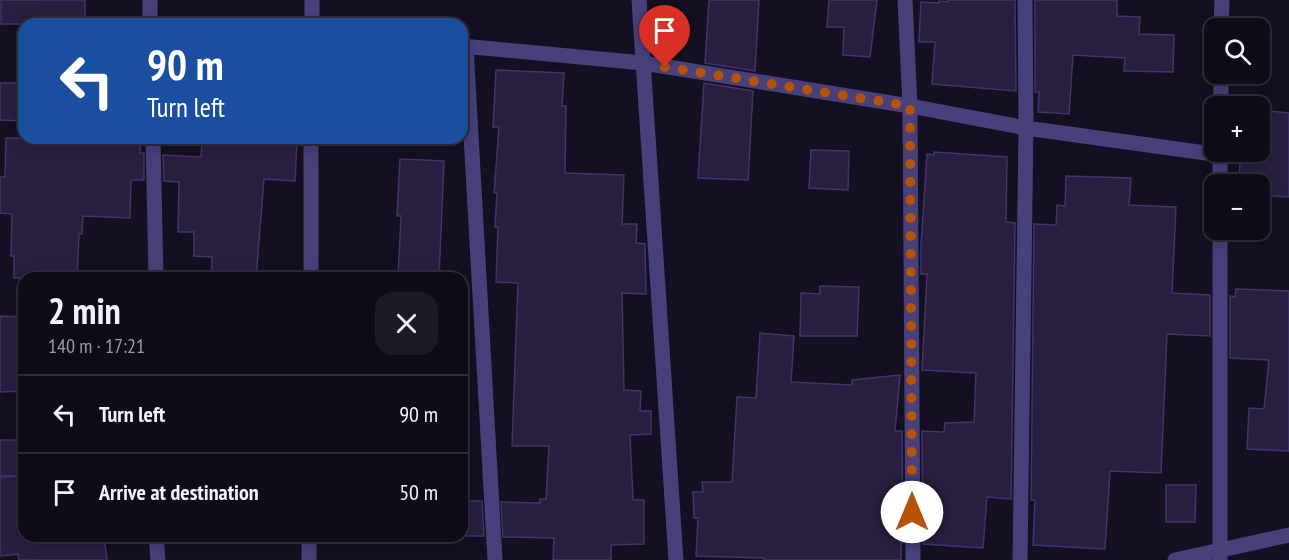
<!DOCTYPE html>
<html lang="en">
<head>
<meta charset="utf-8">
<style>
	body { margin:0; font-family:"PT Sans Narrow",sans-serif; background:#1d1a26; color:#f1f3f6; height:100vh; display:flex; flex-direction:column; font-size:22px; white-space:nowrap }
	* { box-sizing:border-box; margin:0 }
	p { font-size:20px; color:#9b9ba2 }
	.icon { flex:none; width:33px; height:33px; fill:none; stroke:currentColor; stroke-width:2; stroke-linecap:round; stroke-linejoin:round }
	.map { position:relative; flex:1; overflow:hidden }
	.side { position:absolute; left:18px; top:272px; width:450px; height:270px; display:flex; flex-direction:column; background:#0f0c19; border-radius:18px; box-shadow:0 3px 15px #0003,0 0 0 2px #2f2c38 }
	.side>* { flex:none }
	.top-card { position:absolute; left:18px; top:18px; width:450px; height:126px; border-radius:18px; box-shadow:0 3px 15px #0003,0 0 0 2px #2f2c38; background:#1a4fa0; color:#fff; overflow:hidden }
	.tools { position:absolute; left:1204px; top:18px; display:grid; gap:12px }
	.tools a { display:grid; place-items:center; width:66px; height:66px; border-radius:12px; background:#0f0c19; box-shadow:0 3px 15px #0003,0 0 0 2px #2f2c38; font-size:30px }
	.pin { position:absolute; display:grid; place-items:center; width:51px; height:51px; color:#fff; margin:-62px -26px; border-radius:50% 50% 50% 0; rotate:-45deg; box-shadow:0 0 6px #0007 }
	.pin .icon { rotate:45deg }
	.me { position:absolute; width:66px; margin:-33px; rotate:0deg; stroke-linejoin:round; filter:drop-shadow(0 0 4px #0008) }
	.turn { display:flex; align-items:center; gap:21px; height:126px; padding:0 30px; font-size:27px }
	.turn .icon { width:78px; height:78px; stroke-width:2.5 }
	.turn b { display:block; font-size:42px; line-height:51px }
	.round { display:grid; place-items:center; flex:none; width:63px; height:63px; border-radius:18px; background:#1d1a26 }
	.headline { display:flex; align-items:center; justify-content:space-between; height:102px; padding:0 30px }
	h1 { font-size:36px; font-weight:600; line-height:45px }
	ul { padding:0; list-style:none }
	li { display:flex; align-items:center; gap:18px; height:78px; padding:0 30px; border-top:2px solid #2f2c38 }
	li div { flex:1 }
	li b { display:block; font-size:22px }
	li em { font-style:normal }
	.map>svg:first-child { display:block }
	.building { fill:#281e40; stroke:#423369; stroke-width:1.5 }
	.lines { fill:none; stroke-linecap:round; stroke-linejoin:round }
	.minor { stroke:#47407b; stroke-width:15 }
	.route { stroke:#b45309; stroke-width:10; stroke-dasharray:0 18 }
</style>
</head>
<body>
<div class="map">
<svg width="1289" height="560" viewBox="0 0 1289 560">
	<rect width="100%" height="100%" fill="#141021"/>
	<g class="building">
		<rect x="1" y="0" width="84" height="24"/>
		<polygon points="709,0 759,0 755,71 705,63"/>
		<polygon points="829,0 877,0 870,57 843,55 844,27 827,27"/>
		<polygon points="948,0 1015,0 1016,91 932,84 935,42 919,42 921,2 939,3 939,1 948,2"/>
		<polygon points="1035,0 1117,0 1117,16 1140,17 1139,34 1174,35 1173,72 1124,71 1125,58 1073,55 1069,114 1038,112 1039,92 1035,92"/>
		<polygon points="496,70 564,73 562,106 566,106 565,173 624,175 622,224 637,224 636,243 645,244 646,294 622,293 624,390 641,391 640,411 651,411 651,434 630,435 633,500 644,500 644,544 611,545 611,560 553,560 554,538 503,537 501,502 540,503 540,499 546,499 549,446 512,446 518,283 496,282 498,227 495,227 497,193 494,193 499,127 493,127"/>
		<polygon points="0,83 24,83 24,121 0,120"/>
		<polygon points="704,83 753,91 748,180 698,178"/>
		<polygon points="1260,110 1289,113 1289,197 1260,195 1260,184 1238,184 1241,156 1260,157"/>
		<polygon points="6,138 140,138 140,153 144,153 144,180 131,180 130,218 83,216 82,234 79,234 77,278 14,278 14,256 11,256 12,214 0,213 0,177 5,177"/>
		<polygon points="202,138 297,138 295,181 264,179 256,278 212,278 212,257 194,256 194,232 178,232 179,182 164,181 163,155 201,157"/>
		<polygon points="811,150 849,151 848,190 809,188"/>
		<polygon points="934,152 1007,157 1006,222 1015,223 1011,499 987,497 983,548 923,544 922,431 944,432 945,423 974,422 976,373 922,370 927,274 921,274 921,245 927,154 934,155"/>
		<polygon points="400,159 444,161 439,278 398,278 401,216 397,216"/>
		<polygon points="1066,176 1131,178 1129,205 1176,207 1172,293 1210,295 1210,336 1167,334 1161,473 1110,471 1105,549 1033,545 1035,500 1031,500 1034,224 1056,225 1057,205 1065,206"/>
		<polygon points="820,286 859,287 857,336 800,336 801,293 820,294"/>
		<polygon points="1236,289 1289,291 1289,451 1247,449 1249,408 1264,409 1269,360 1230,358 1230,296 1235,297"/>
		<polygon points="0,316 24,317 24,391 0,392"/>
		<polygon points="760,333 794,336 791,382 852,385 852,380 900,375 895,431 902,431 903,543 901,543 901,560 764,560 764,558 696,556 698,518 694,518 693,492 703,492 702,482 732,482 737,397 756,398"/>
		<rect x="0" y="440" width="24" height="36"/>
		<polygon points="20,476 24,536 104,536 107,560 19,560 18,554 0,556 0,477"/>
		<polygon points="1166,485 1196,485 1195,522 1166,522"/>
		<polygon points="462,501 482,501 484,536 462,536"/>
	</g>
	<g class="lines">
		<g class="minor">
			<polyline points="150,0 150,24"/>
			<polyline points="639,0 676,560"/>
			<polyline points="905,0 910,106 913,560"/>
			<polyline points="312,24 312,0"/>
			<polyline points="1221,28 1222,0"/>
			<polyline points="462,46 643,63 910,106 1026,128 1220,155"/>
			<polyline points="466,47 495,560"/>
			<polyline points="1221,106 1221,74"/>
			<polyline points="153,138 156,278"/>
			<polyline points="1220,184 1220,152"/>
			<polyline points="311,278 311,138"/>
			<polyline points="156,536 158,560"/>
			<polyline points="309,560 309,536"/>
			<polyline points="1020,560 1026,128 1025,0"/>
			<polyline points="1175,560 1289,535"/>
			<polyline points="1220,560 1220,230"/>
		</g>
	</g>
	<g class="lines">
		<polyline class="route" points="665,67 910,106 912,512"/>
	</g>
</svg>
<div class="tools">
<a><svg class="icon" aria-label="search" viewBox="0 0 24 24"><circle cx="10" cy="10" r="6"/><path d="M15 15l6 6"/></svg></a>
<a>+</a>
<a>−</a>
</div>
<div class="pin" style="left:665px;top:67px;background:#d93025"><svg class="icon" aria-label="arrive" viewBox="0 0 24 24"><path d="M6 21V4h12l-3 4 3 4H6"/></svg></div>
<svg class="me" style="left:912px;top:512px" viewBox="-20 -20 40 40"><circle r="19" fill="#fff"/><path d="M0-13L10 11 0 6-10 11z" fill="#b45309"/></svg>
<div class="top-card">
<div class="turn"><svg class="icon" aria-label="left" viewBox="0 0 24 24"><path d="M17 20v-9H6M10 6l-5 5 5 5"/></svg><div><b>90 m</b>Turn left</div></div>
</div>
<section class="side">
<div class="headline"><div><h1>2 min</h1><p>140 m · 17:21</p></div><a class="round"><svg class="icon" aria-label="close" viewBox="0 0 24 24"><path d="M6 6l12 12M18 6L6 18"/></svg></a></div>
<ul>
<li><svg class="icon" aria-label="left" viewBox="0 0 24 24"><path d="M17 20v-9H6M10 6l-5 5 5 5"/></svg><div><b>Turn left</b></div><em>90 m</em></li>
<li><svg class="icon" aria-label="arrive" viewBox="0 0 24 24"><path d="M6 21V4h12l-3 4 3 4H6"/></svg><div><b>Arrive at destination</b></div><em>50 m</em></li>
</ul>
</section>
</div>
</body>
</html>
